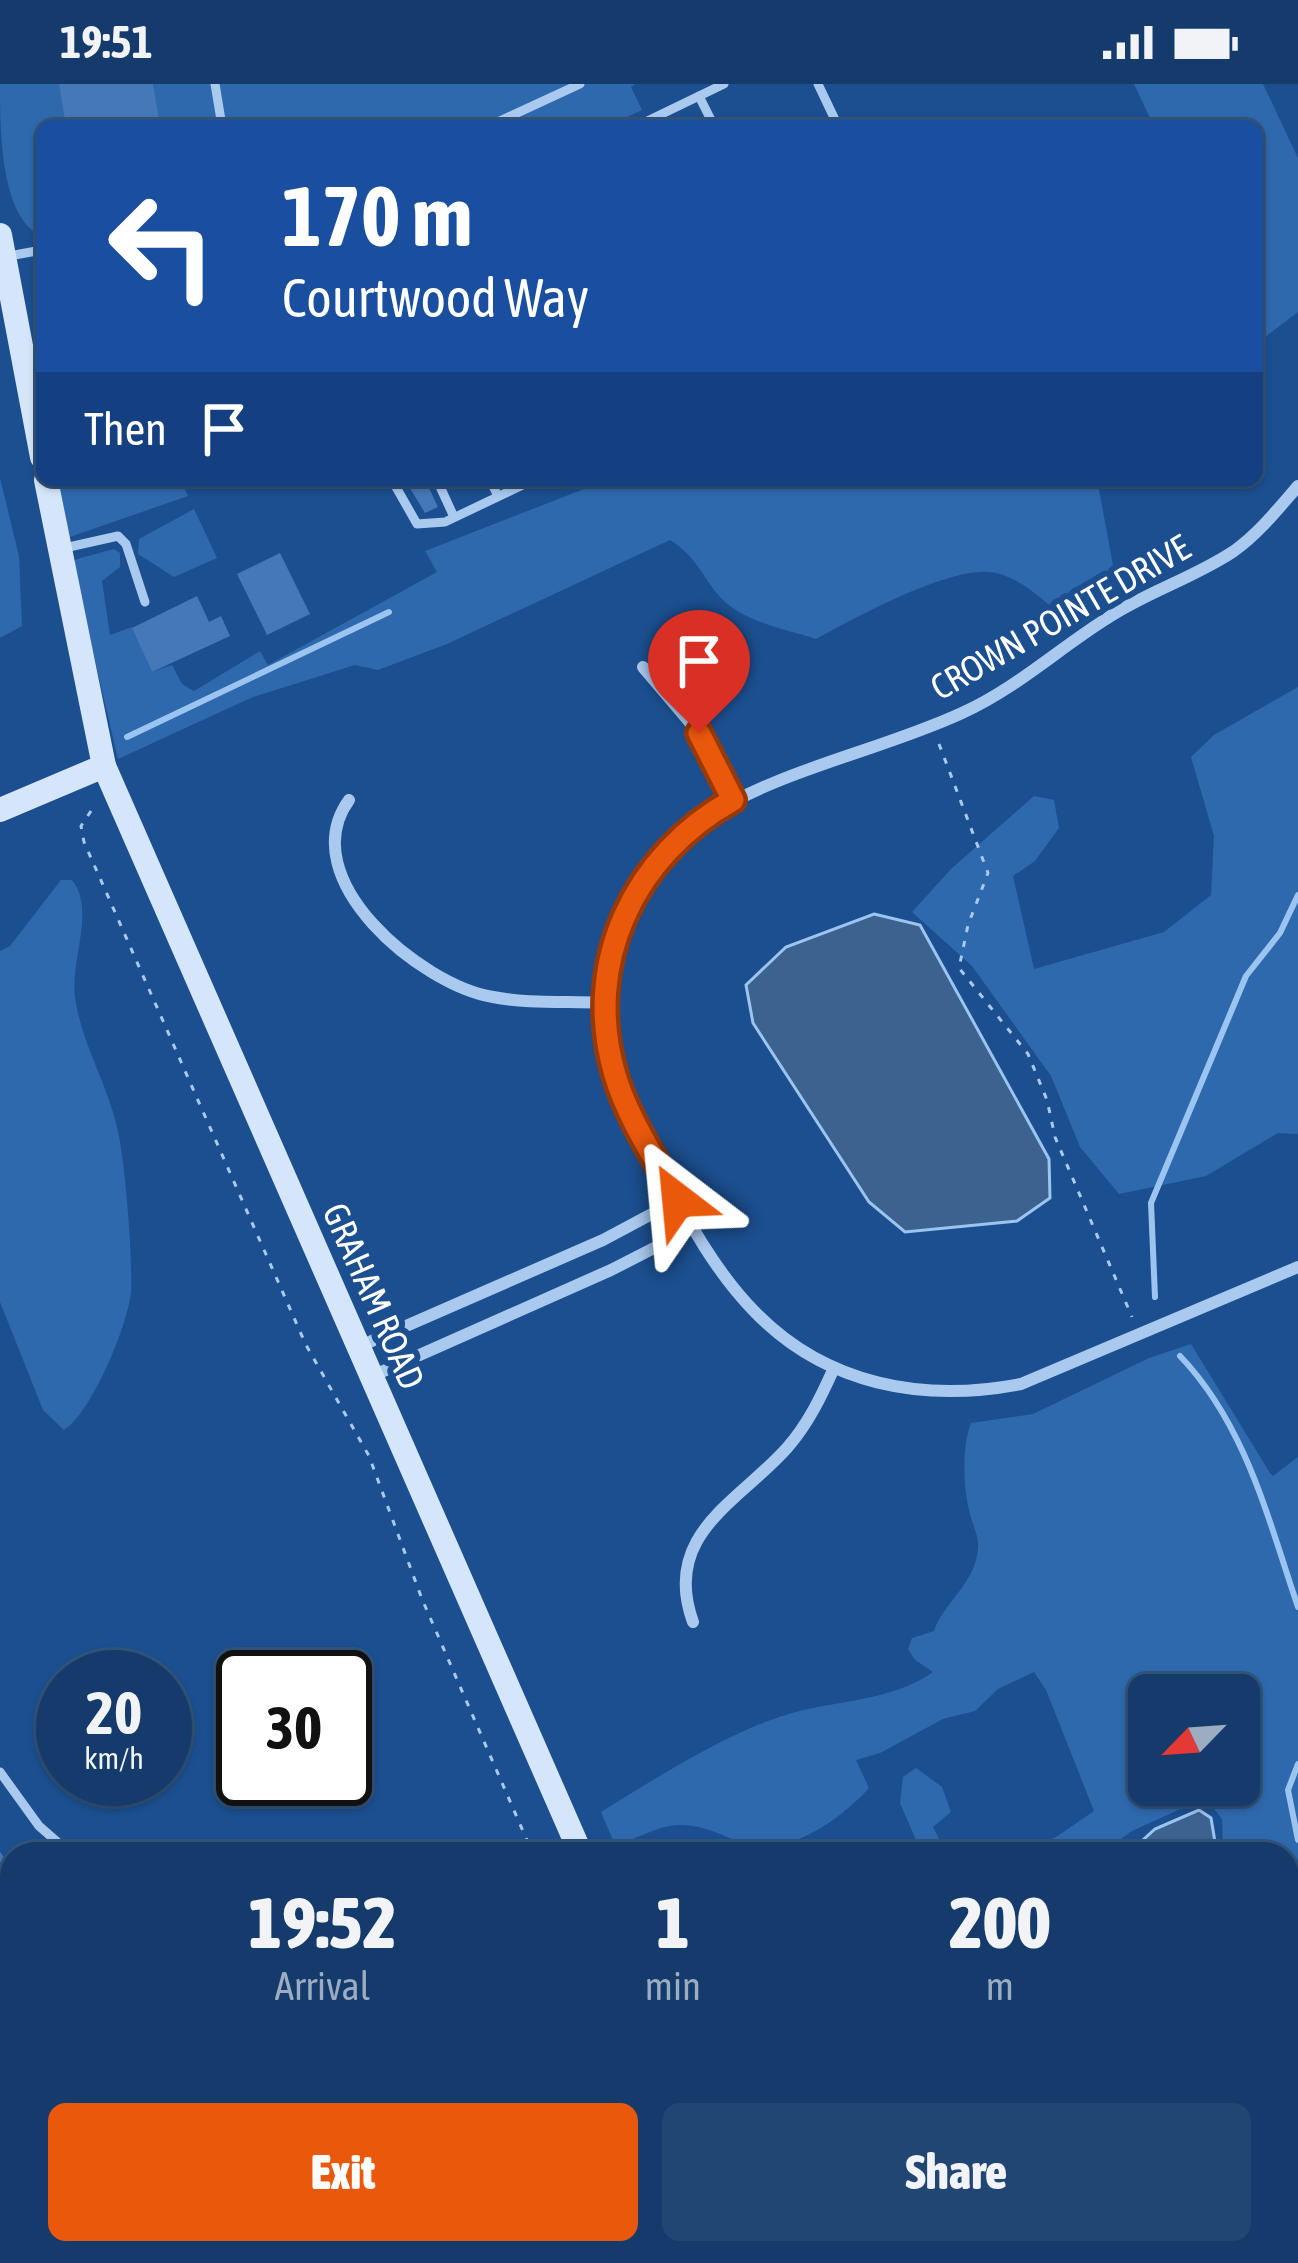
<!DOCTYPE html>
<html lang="en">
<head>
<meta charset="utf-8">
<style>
	body { margin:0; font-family:"Asap Condensed",sans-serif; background:#214673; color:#f1f3f6; height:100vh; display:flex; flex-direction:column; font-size:45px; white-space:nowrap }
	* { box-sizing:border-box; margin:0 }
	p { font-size:39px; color:#9dadc1 }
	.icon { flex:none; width:66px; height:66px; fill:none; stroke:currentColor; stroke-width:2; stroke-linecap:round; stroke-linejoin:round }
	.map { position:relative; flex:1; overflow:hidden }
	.sheet { position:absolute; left:0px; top:1758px; width:1299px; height:423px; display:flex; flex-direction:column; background:#143b6b; border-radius:36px 36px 0 0; box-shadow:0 3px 9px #0004,0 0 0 3px #33557e }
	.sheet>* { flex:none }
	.guide { position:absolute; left:36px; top:36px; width:1227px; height:366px; border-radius:18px; box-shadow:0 3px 9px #0004,0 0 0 3px #33557e; background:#1a4fa0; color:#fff; overflow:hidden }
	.needle { width:78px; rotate:245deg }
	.fabs { position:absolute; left:1128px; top:1590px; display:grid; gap:24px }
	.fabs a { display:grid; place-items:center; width:132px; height:132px; border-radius:18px; background:#143b6b; box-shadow:0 3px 9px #0004,0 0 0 3px #33557e; font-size:60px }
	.speed { position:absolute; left:36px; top:1566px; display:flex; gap:24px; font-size:60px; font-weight:700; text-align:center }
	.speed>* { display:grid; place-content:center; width:156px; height:156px; border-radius:50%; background:#143b6b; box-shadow:0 3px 9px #0004,0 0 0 3px #33557e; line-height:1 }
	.speed small { font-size:30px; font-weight:400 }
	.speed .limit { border:6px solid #111; border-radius:18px; background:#fff; color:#111 }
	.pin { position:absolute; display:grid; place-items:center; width:102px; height:102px; color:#fff; margin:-123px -51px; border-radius:50% 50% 50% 0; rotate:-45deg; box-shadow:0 0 12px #0007 }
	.pin .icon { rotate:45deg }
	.me { position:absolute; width:132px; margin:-66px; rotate:331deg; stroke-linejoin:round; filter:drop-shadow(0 0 9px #0008) }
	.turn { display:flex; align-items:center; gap:42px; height:252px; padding:0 48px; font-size:54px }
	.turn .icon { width:156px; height:156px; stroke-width:2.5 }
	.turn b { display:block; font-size:84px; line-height:102px }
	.then { display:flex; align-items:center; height:114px; padding:0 48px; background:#0003; gap:24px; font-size:45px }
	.eta { display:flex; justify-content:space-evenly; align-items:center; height:204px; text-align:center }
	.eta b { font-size:72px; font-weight:800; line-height:84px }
	.cta { display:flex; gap:24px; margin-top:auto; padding:24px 48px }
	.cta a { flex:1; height:138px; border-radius:18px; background:#ea580c; color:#fff; font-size:48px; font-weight:800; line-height:138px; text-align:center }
	.cta a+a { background:#214673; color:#f1f3f6 }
	.status { display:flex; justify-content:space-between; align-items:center; height:84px; padding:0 60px; background:#143b6b; direction:ltr }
	.status svg { height:33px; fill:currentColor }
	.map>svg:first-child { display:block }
	.green { fill:#2e69ad; fill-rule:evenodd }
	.water { fill:#3c6290; stroke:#9cc4f0; stroke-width:3 }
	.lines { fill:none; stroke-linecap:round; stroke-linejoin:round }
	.stream { stroke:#9cc4f0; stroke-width:6 }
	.building { fill:#4478b7 }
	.path { stroke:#a9c9ee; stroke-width:3; stroke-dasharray:6 9; stroke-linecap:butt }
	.lane { stroke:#a9c9ee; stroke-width:9 }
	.street { stroke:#a9c9ee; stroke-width:12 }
	.secondary { stroke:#d6e6fa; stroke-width:24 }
	.route-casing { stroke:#983908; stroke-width:30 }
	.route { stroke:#ea580c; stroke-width:21 }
	.labels { text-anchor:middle; stroke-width:12; stroke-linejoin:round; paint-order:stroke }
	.street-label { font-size:36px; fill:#fff; stroke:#1b4f8f }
</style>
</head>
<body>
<div class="status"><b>19:51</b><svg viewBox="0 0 49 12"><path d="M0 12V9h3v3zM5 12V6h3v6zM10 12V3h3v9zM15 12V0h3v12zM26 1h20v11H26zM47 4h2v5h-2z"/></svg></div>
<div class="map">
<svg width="1298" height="2179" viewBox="0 0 1298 2179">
	<rect width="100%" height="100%" fill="#1b4f8f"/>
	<g class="green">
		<path d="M0,0h635l-4,3 11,23 -34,16h-566l-2,109c-40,-19 -40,-108 -40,-151z"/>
		<polygon points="1134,0 1263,0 1298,74 1298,228 1257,259 1257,42 1154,42"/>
		<polygon points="0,394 19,472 22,542 0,554"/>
		<polygon points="57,396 181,396 188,412 67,454"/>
		<path d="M607,396h495l-4,4 19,103 -49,35c-22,-19 -48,-47 -79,-50 -43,-4 -134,46 -173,67 -31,-10 -73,-17 -96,-42 -20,-23 -22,-39 -50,-57l-223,104 -69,26 -23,-5 -102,32 -135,62 -46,-197 5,-3 37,-10 6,4v14l-18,14 8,54 22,-8 20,45 20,-7 10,19 12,7 66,-40 8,14 169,-93 -12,-21z"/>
		<polygon points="194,425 217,474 174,493 138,470 139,455"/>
		<polygon points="1298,603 1298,1050 1278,1049 1206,1092 1119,1110 1080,1063 1051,992 972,882 912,828 951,785 1034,712 1054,716 1059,744 1035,777 1013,792 1034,885 1164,848 1211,811 1214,752 1191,673 1214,651"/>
		<path d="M61,796h11c24,30 -2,80 3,116 5,44 32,87 42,131 8,31 16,133 14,165 -3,33 -40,122 -67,138l-21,-20 -43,-108v-351l10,-5z"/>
		<path d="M1191,1260l79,129 3,3 25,-19v406l-18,-15 -57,6 -1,-35 -17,-21 -73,33 -32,23h-87l43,-17 38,-26 -48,-121 -12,-18 -36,17 -23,22 -32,8 -63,34 -24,7 13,28c-27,30 -79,68 -121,56 -26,-7 -42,-20 -71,-19 -20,1 -42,15 -62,20l-14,-33c57,-35 118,-75 181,-96 49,-16 110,-14 151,-44l-18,-12 -7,-11 4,-11 22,-7c9,-28 43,-49 44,-84 1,-11 -7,-26 -9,-37 -6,-24 -7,-65 2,-87l62,-9 116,-56zM1149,1611h90v90h-90z"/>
		<polygon points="916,1684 942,1703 951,1728 933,1743 945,1766 958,1758 966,1770 922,1770 900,1719 903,1693"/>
		<polygon points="1048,2169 1248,2169 1232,2179 1043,2179"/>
	</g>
	<g class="water">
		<polygon points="874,830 920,841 1049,1075 1050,1114 1017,1137 905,1148 869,1118 753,939 746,901 786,863"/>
		<polygon points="1199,1726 1211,1734 1217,1770 1143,1770 1143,1756 1155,1745"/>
	</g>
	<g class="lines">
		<g class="stream">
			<polyline points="127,653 389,528"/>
			<polyline points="1155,1213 1151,1119 1246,892 1280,849 1298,811"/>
			<path d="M1180,1272c66,69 88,163 118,251"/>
			<polyline points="1298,1680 1288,1706 1298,1756"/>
		</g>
	</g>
	<g class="building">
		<polygon points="59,0 153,0 160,42 66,42"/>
		<polygon points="405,396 425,396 438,423 425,429"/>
		<polygon points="280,469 310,530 267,551 237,490"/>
		<polygon points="197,512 209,538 221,532 230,552 152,588 132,544"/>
		<polygon points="0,1768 12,1784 12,2053 0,2057"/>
	</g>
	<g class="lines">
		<g class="path">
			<polyline points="939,660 988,789 968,841 959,884 1028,970 1047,1016 1055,1053 1132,1233"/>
			<polyline points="91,727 81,742 84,758 306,1261 369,1372 422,1515 533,1770"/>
			<polyline points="141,2169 146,2179"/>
			<polyline points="713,2169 719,2179"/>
			<polyline points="164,2179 171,2169"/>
			<polyline points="218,2179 224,2169"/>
		</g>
		<g class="lane">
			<polyline points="215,0 222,42"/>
			<polyline points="818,0 838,42"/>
			<polyline points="699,12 714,42"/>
			<polyline points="489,42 580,0"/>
			<polyline points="637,42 724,0"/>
			<polyline points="9,172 42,166"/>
			<polyline points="392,396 417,440 445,438 533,396"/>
			<polyline points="437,396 454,433"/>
			<polyline points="490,396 498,412"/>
			<polyline points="60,465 118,452 126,460 145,518"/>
			<polyline points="0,1688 39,1742 71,1770"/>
			<polyline points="0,2093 12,2096"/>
			<polyline points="102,2169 112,2179"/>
			<polyline points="194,2179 201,2169"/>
		</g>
		<g class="street">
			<path d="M1298,402c-20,23 -39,47 -64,65 -40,27 -88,41 -128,68 -49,31 -91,70 -144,94 -134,62 -319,72 -352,247 -12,68 4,124 36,183 32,57 61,120 108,168 71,74 169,92 267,73l277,-117"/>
			<polyline points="643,583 699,649 733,715"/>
			<path d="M349,716c-57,79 72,185 144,197 36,7 75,4 112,6"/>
			<polyline points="358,1263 603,1156 678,1116"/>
			<polyline points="370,1293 611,1186 693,1144"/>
			<path d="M693,1538c-32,-88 47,-121 94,-174 21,-24 34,-51 47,-80"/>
		</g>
		<g class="secondary">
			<polyline points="0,151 42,373"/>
			<polyline points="46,396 104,682 581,1770"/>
			<polyline points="0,726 104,682"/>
			<polyline points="755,2169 759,2179"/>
		</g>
	</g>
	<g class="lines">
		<defs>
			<path id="route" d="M678,1116c-22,-40 -50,-81 -63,-125 -33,-112 19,-220 118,-275l-34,-67"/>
		</defs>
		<use href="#route" class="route-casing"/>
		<use href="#route" class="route"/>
	</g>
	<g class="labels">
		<g class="street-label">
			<text transform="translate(1060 533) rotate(-30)" y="13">CROWN POINTE DRIVE</text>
			<text transform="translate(374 1212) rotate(66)" y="13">GRAHAM ROAD</text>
		</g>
	</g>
</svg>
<div class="fabs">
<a><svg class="needle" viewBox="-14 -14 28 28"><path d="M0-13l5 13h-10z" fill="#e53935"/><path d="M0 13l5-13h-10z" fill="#9dadc1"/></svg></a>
</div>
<div class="speed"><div>20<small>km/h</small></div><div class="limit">30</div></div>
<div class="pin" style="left:699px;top:649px;background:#d93025"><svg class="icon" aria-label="arrive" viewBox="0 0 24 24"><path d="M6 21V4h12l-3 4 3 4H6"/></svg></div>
<svg class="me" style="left:678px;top:1116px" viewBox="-20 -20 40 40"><path d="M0-17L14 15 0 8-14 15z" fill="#ea580c" stroke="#fff" stroke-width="4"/></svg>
<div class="guide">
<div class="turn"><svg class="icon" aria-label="left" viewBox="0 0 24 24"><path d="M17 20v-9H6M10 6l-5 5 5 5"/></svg><div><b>170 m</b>Courtwood Way</div></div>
<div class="then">Then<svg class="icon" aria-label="arrive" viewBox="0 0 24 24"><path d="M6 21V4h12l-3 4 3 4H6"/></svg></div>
</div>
<section class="sheet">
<div class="eta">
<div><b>19:52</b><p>Arrival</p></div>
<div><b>1</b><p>min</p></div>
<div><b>200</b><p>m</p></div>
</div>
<div class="cta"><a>Exit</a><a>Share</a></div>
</section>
</div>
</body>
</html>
